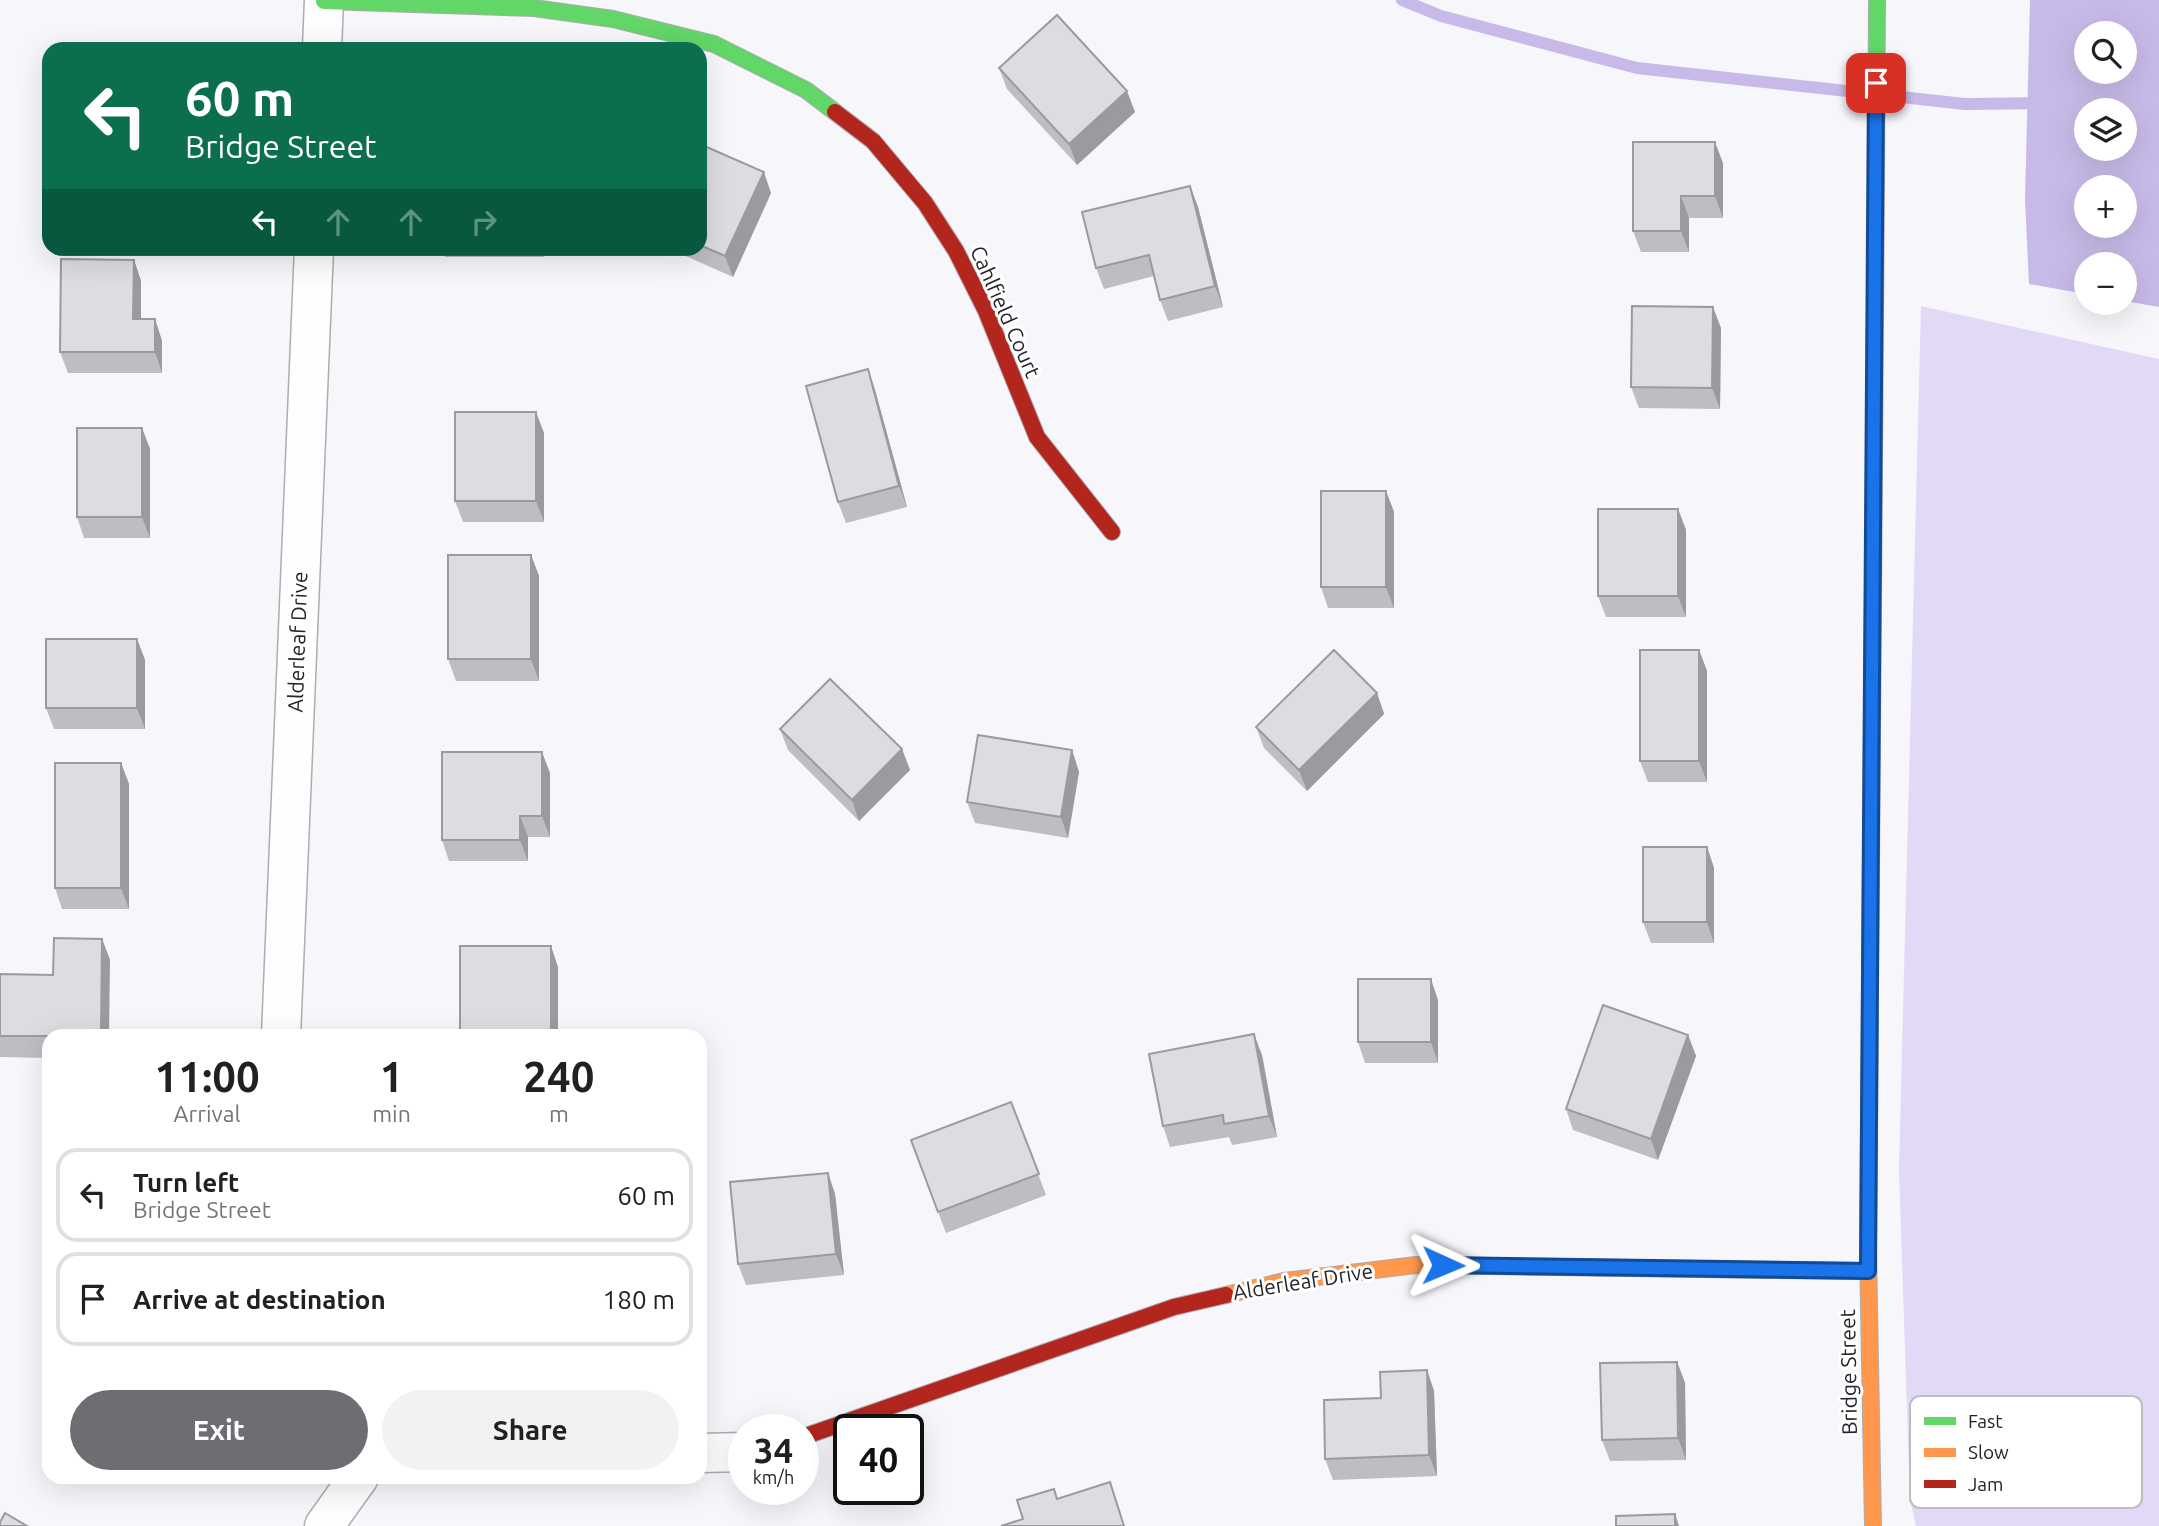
<!DOCTYPE html>
<html lang="en">
<head>
<meta charset="utf-8">
<style>
	body { margin:0; font-family:Ubuntu,sans-serif; background:#f2f2f2; color:#202124; height:100vh; display:flex; flex-direction:column; font-size:26px; white-space:nowrap }
	* { box-sizing:border-box; margin:0 }
	p { font-size:23px; color:#757577 }
	.icon { flex:none; width:38px; height:38px; fill:none; stroke:currentColor; stroke-width:2; stroke-linecap:round; stroke-linejoin:round }
	.map { position:relative; flex:1; overflow:hidden }
	.side { position:absolute; left:42px; top:1029px; width:665px; height:455px; display:flex; flex-direction:column; background:#fff; border-radius:21px; box-shadow:0 7px 28px #0002 }
	.side>* { flex:none }
	.banner { position:absolute; left:42px; top:42px; width:665px; height:214px; border-radius:21px; box-shadow:0 7px 28px #0002; background:#0b6e4f; color:#fff; overflow:hidden }
	.buttons { position:absolute; left:2074px; top:21px; display:grid; gap:14px }
	.buttons a { display:grid; place-items:center; width:63px; height:63px; border-radius:50%; background:#fff; box-shadow:0 7px 28px #0002; font-size:35px }
	.speed { position:absolute; left:728px; top:1414px; display:flex; gap:14px; font-size:35px; font-weight:700; text-align:center }
	.speed>* { display:grid; place-content:center; width:91px; height:91px; border-radius:50%; background:#fff; box-shadow:0 7px 28px #0002; line-height:1 }
	.speed small { font-size:18px; font-weight:400 }
	.speed .limit { border:4px solid #111; border-radius:10px; background:#fff; color:#111 }
	.pin { position:absolute; display:grid; place-items:center; width:60px; height:60px; color:#fff; margin:-30px; border-radius:14px; box-shadow:0 4px 10px #0006 }
	.me { position:absolute; width:77px; margin:-38px; rotate:91deg; stroke-linejoin:round; filter:drop-shadow(0 0 5px #0008) }
	.turn { display:flex; align-items:center; gap:24px; height:147px; padding:0 28px; font-size:32px }
	.turn .icon { width:91px; height:91px; stroke-width:2.5 }
	.turn b { display:block; font-size:49px; line-height:60px }
	.lanes { display:flex; align-items:center; height:66px; padding:0 28px; background:#0003; justify-content:center; gap:35px; direction:ltr }
	.lanes .off { opacity:.35 }
	.eta { display:flex; justify-content:space-evenly; align-items:center; height:119px; text-align:center }
	.eta b { font-size:42px; font-weight:700; line-height:49px }
	.cta { display:flex; gap:14px; margin-top:auto; padding:14px 28px }
	.cta a { flex:1; height:80px; border-radius:42px; background:#6e6d72; color:#fff; font-size:28px; font-weight:700; line-height:80px; text-align:center }
	.cta a+a { background:#f2f2f2; color:#202124 }
	ul { padding:0; list-style:none }
	li { display:flex; align-items:center; gap:21px; height:94px; margin:0 14px 10px; padding:0 14px; border:4px solid #e0e0e0; border-radius:21px }
	li div { flex:1 }
	li b { display:block; font-size:26px }
	li em { font-style:normal }
	.map>svg:first-child { display:block }
	.green { fill:#e1d9f6 }
	.water { fill:#c8bae8; fill-rule:evenodd }
	.lines { fill:none; stroke-linecap:round; stroke-linejoin:round }
	.stream { stroke:#c8bae8; stroke-width:12 }
	.street-casing { stroke:#adacb0; stroke-width:41 }
	.fast-casing { stroke:#adacb0; stroke-width:18 }
	.slow-casing { stroke:#adacb0; stroke-width:18 }
	.jam-casing { stroke:#adacb0; stroke-width:18 }
	.street { stroke:#fefefe; stroke-width:38 }
	.fast { stroke:#63d668; stroke-width:16 }
	.slow { stroke:#ff974d; stroke-width:16 }
	.jam { stroke:#b3261e; stroke-width:16 }
	.wall { fill:#bebdc2 }
	.shaded-wall { fill:#9b9a9e }
	.building { fill:#dddce1; stroke:#9b9a9e; stroke-width:2 }
	.route-casing { stroke:#114b97; stroke-width:18 }
	.route { stroke:#1a73e8; stroke-width:12 }
	.labels { text-anchor:middle; stroke-width:6; stroke-linejoin:round; paint-order:stroke }
	.street-label { font-size:21px; fill:#242329; stroke:#fff }
	.key { fill:#fff; stroke:#bdbdbf; stroke-width:2 }
	.key-label { font-size:19px; fill:#242329 }
</style>
</head>
<body>
<div class="map">
<svg width="2159" height="1526" viewBox="0 0 2159 1526">
	<rect width="100%" height="100%" fill="#f7f6fb"/>
	<polygon class="green" points="1921,306 2159,359 2159,1526 1916,1526 1910,1499 1899,1170"/>
	<path class="water" d="M2030,0h129v307l-34,-6 -1,-37h-38v30l-57,-10 -4,-84zM2086,33h38v39h-38zM2086,110h38v39h-38zM2086,187h38v39h-38z"/>
	<g class="lines">
		<polyline class="stream" points="1402,0 1441,16 1637,68 1965,104 2044,103"/>
		<defs>
			<g id="street">
				<polyline points="322,49 324,0"/>
				<polyline points="281,1036 314,248"/>
				<polyline points="700,1453 744,1452"/>
				<polyline points="324,1526 359,1477"/>
			</g>
			<g id="fast">
				<polyline points="324,1 534,8 613,19 714,44 806,90 835,112"/>
				<polyline points="1876,183 1877,0"/>
				<polyline points="1868,1251 1871,864"/>
			</g>
			<g id="slow">
				<polyline points="1874,468 1876,183"/>
				<polyline points="1868,1251 1873,1526"/>
				<polyline points="1226,1295 1284,1281 1416,1265 1769,1270"/>
			</g>
			<g id="jam">
				<polyline points="835,112 873,141 925,203 956,251 986,311 1037,437 1112,532"/>
				<polyline points="1871,864 1874,468"/>
				<polyline points="1769,1270 1868,1271"/>
				<polyline points="803,1437 1174,1307 1226,1295"/>
			</g>
		</defs>
		<use href="#street" class="street-casing"/>
		<use href="#fast" class="fast-casing"/>
		<use href="#slow" class="slow-casing"/>
		<use href="#jam" class="jam-casing"/>
		<use href="#street" class="street"/>
		<use href="#fast" class="fast"/>
		<use href="#slow" class="slow"/>
		<use href="#jam" class="jam"/>
	</g>
	<g class="wall">
		<polygon points="999,68 1135,112 1077,165 1007,89"/>
		<polygon points="700,150 771,193 733,277 672,250 671,248 700,248"/>
		<polygon points="1723,163 1723,218 1689,218 1689,252 1641,252 1633,231"/>
		<polygon points="1190,186 1198,207 1223,307 1168,321 1160,300 1154,276 1104,289 1096,268"/>
		<polygon points="442,248 544,248 544,257 445,257"/>
		<polygon points="134,260 141,281 141,319 155,319 162,341 162,373 68,373 60,352"/>
		<polygon points="1721,328 1720,409 1639,408 1631,387"/>
		<polygon points="868,369 875,390 907,507 846,523 838,502"/>
		<polygon points="142,428 150,449 150,538 84,538 77,517"/>
		<polygon points="544,433 544,522 463,522 455,501"/>
		<polygon points="1386,491 1394,512 1394,608 1328,608 1321,587"/>
		<polygon points="1678,509 1686,530 1686,617 1606,617 1598,596"/>
		<polygon points="531,555 539,576 539,681 456,681 448,659"/>
		<polygon points="137,639 145,660 145,729 54,729 46,708"/>
		<polygon points="1699,650 1707,671 1707,782 1648,782 1640,761"/>
		<polygon points="1377,693 1384,714 1307,791 1264,748 1256,727"/>
		<polygon points="780,729 902,749 910,770 859,821 788,750"/>
		<polygon points="1072,750 1079,772 1068,838 975,823 967,802"/>
		<polygon points="121,763 129,784 129,909 62,909 55,888"/>
		<polygon points="550,773 550,837 528,837 528,861 449,861 442,840"/>
		<polygon points="1707,847 1714,868 1714,943 1651,943 1643,922"/>
		<polygon points="102,939 110,960 49,1036 49,1058 0,1057 0,974 53,975"/>
		<polygon points="1438,1000 1438,1063 1365,1063 1358,1042"/>
		<polygon points="1688,1035 1696,1056 1658,1160 1573,1130 1566,1109"/>
		<polygon points="1262,1055 1277,1137 1232,1145 1229,1137 1170,1147 1163,1126"/>
		<polygon points="1011,1102 1046,1195 946,1233 911,1140"/>
		<polygon points="828,1173 835,1194 844,1275 746,1285 738,1264"/>
		<polygon points="1677,1362 1685,1383 1686,1460 1610,1461 1602,1440"/>
		<polygon points="1427,1370 1434,1391 1437,1476 1333,1480 1325,1459 1381,1398"/>
	</g>
	<g class="shaded-wall">
		<polygon points="1127,91 1135,112 1077,165 1069,144"/>
		<polygon points="1715,142 1723,163 1723,218 1715,196"/>
		<polygon points="764,172 771,193 733,277 725,256"/>
		<polygon points="1190,186 1198,207 1223,307 1215,286"/>
		<polygon points="1681,196 1689,218 1689,252 1681,231"/>
		<polygon points="134,260 141,281 141,341 133,319"/>
		<polygon points="1713,307 1721,328 1720,409 1712,388"/>
		<polygon points="155,319 162,341 162,373 155,352"/>
		<polygon points="868,369 875,390 907,507 899,486"/>
		<polygon points="536,412 544,433 544,522 536,501"/>
		<polygon points="142,428 150,449 150,538 142,517"/>
		<polygon points="1386,491 1394,512 1394,608 1386,587"/>
		<polygon points="1678,509 1686,530 1686,617 1678,596"/>
		<polygon points="531,555 539,576 539,681 531,659"/>
		<polygon points="137,639 145,660 145,729 137,708"/>
		<polygon points="1699,650 1707,671 1707,782 1699,761"/>
		<polygon points="1377,693 1384,714 1307,791 1299,770"/>
		<polygon points="902,749 910,770 859,821 852,800"/>
		<polygon points="1072,750 1079,772 1068,838 1061,817"/>
		<polygon points="542,752 550,773 550,837 542,816"/>
		<polygon points="121,763 129,784 129,909 121,888"/>
		<polygon points="520,816 528,837 528,861 520,840"/>
		<polygon points="1707,847 1714,868 1714,943 1707,922"/>
		<polygon points="102,939 110,960 109,1036 101,1036"/>
		<polygon points="551,946 558,967 558,1036 551,1036"/>
		<polygon points="1431,979 1438,1000 1438,1063 1431,1042"/>
		<polygon points="1254,1034 1262,1055 1277,1137 1269,1116"/>
		<polygon points="1688,1035 1696,1056 1658,1160 1651,1139"/>
		<polygon points="828,1173 835,1194 844,1275 836,1254"/>
		<polygon points="1677,1362 1685,1383 1686,1460 1678,1438"/>
		<polygon points="1427,1370 1434,1391 1437,1476 1429,1455"/>
		<polygon points="1675,1514 1679,1526 1675,1526"/>
	</g>
	<g class="building">
		<polygon points="1057,15 1127,91 1069,144 999,68"/>
		<polygon points="1633,142 1715,142 1715,196 1681,196 1681,231 1633,231"/>
		<polygon points="702,145 764,172 725,256 700,245 700,150"/>
		<polygon points="1190,186 1215,286 1160,300 1149,255 1096,268 1082,212"/>
		<polygon points="61,259 134,260 133,319 155,319 155,352 60,352"/>
		<polygon points="1632,306 1713,307 1712,388 1631,387"/>
		<polygon points="868,369 899,486 838,502 806,386"/>
		<rect x="455" y="412" width="81" height="89"/>
		<rect x="77" y="428" width="65" height="89"/>
		<rect x="1321" y="491" width="65" height="96"/>
		<rect x="1598" y="509" width="80" height="87"/>
		<rect x="448" y="555" width="83" height="104"/>
		<rect x="46" y="639" width="91" height="69"/>
		<polygon points="1334,650 1377,693 1299,770 1256,727"/>
		<rect x="1640" y="650" width="59" height="111"/>
		<polygon points="830,679 902,749 852,800 780,729"/>
		<polygon points="978,735 1072,750 1061,817 967,802"/>
		<polygon points="442,752 542,752 542,816 520,816 520,840 442,840"/>
		<rect x="55" y="763" width="66" height="125"/>
		<rect x="1643" y="847" width="64" height="75"/>
		<polygon points="54,938 102,939 101,1036 0,1036 0,974 53,975"/>
		<rect x="460" y="946" width="91" height="90"/>
		<rect x="1358" y="979" width="73" height="63"/>
		<polygon points="1603,1005 1688,1035 1651,1139 1566,1109"/>
		<polygon points="1254,1034 1269,1116 1224,1124 1223,1115 1163,1126 1149,1054"/>
		<polygon points="1011,1102 1039,1174 938,1212 911,1140"/>
		<polygon points="828,1173 836,1254 738,1264 730,1182"/>
		<polygon points="1677,1362 1678,1438 1602,1440 1600,1363"/>
		<polygon points="1427,1370 1429,1455 1325,1459 1324,1400 1381,1398 1380,1372"/>
		<polygon points="1110,1482 1124,1526 1001,1526 1023,1519 1017,1500 1054,1489 1057,1499"/>
		<polygon points="5,1513 27,1526 0,1526 0,1522"/>
		<polygon points="1675,1514 1675,1526 1616,1526 1616,1516"/>
	</g>
	<g class="lines">
		<defs>
			<polyline id="route" points="1443,1265 1868,1271 1876,83"/>
		</defs>
		<use href="#route" class="route-casing"/>
		<use href="#route" class="route"/>
	</g>
	<g class="labels">
		<g class="street-label">
			<text transform="translate(1005 312) rotate(66)" y="7">Cahlfield Court</text>
			<text transform="translate(298 642) rotate(-88)" y="7">Alderleaf Drive</text>
			<text transform="translate(1303 1282) rotate(-9)" y="7">Alderleaf Drive</text>
			<text transform="translate(1849 1372) rotate(-91)" y="7">Bridge Street</text>
		</g>
	</g>
	<rect x="1910" y="1396" width="232" height="112" rx="10" class="key"/>
	<rect x="1924" y="1417" width="32" height="8" fill="#63d668"/>
	<rect x="1924" y="1448" width="32" height="9" fill="#ff974d"/>
	<rect x="1924" y="1480" width="32" height="8" fill="#b3261e"/>
	<g class="key-label">
		<text x="1968" y="1428">Fast</text>
		<text x="1968" y="1459">Slow</text>
		<text x="1968" y="1491">Jam</text>
	</g>
</svg>
<div class="buttons">
<a><svg class="icon" aria-label="search" viewBox="0 0 24 24"><circle cx="10" cy="10" r="6"/><path d="M15 15l6 6"/></svg></a>
<a><svg class="icon" aria-label="layers" viewBox="0 0 24 24"><path d="M12 4l9 5-9 5-9-5zM3 14l9 5 9-5"/></svg></a>
<a>+</a>
<a>−</a>
</div>
<div class="speed"><div>34<small>km/h</small></div><div class="limit">40</div></div>
<div class="pin" style="left:1876px;top:83px;background:#d93025"><svg class="icon" aria-label="arrive" viewBox="0 0 24 24"><path d="M6 21V4h12l-3 4 3 4H6"/></svg></div>
<svg class="me" style="left:1443px;top:1265px" viewBox="-20 -20 40 40"><path d="M0-17L14 15 0 8-14 15z" fill="#1a73e8" stroke="#fff" stroke-width="4"/></svg>
<div class="banner">
<div class="turn"><svg class="icon" aria-label="left" viewBox="0 0 24 24"><path d="M17 20v-9H6M10 6l-5 5 5 5"/></svg><div><b>60 m</b>Bridge Street</div></div>
<div class="lanes"><svg class="icon" aria-label="left" viewBox="0 0 24 24"><path d="M17 20v-9H6M10 6l-5 5 5 5"/></svg><svg class="icon off" aria-label="ahead" viewBox="0 0 24 24"><path d="M12 20V5M6 11l6-6 6 6"/></svg><svg class="icon off" aria-label="ahead" viewBox="0 0 24 24"><path d="M12 20V5M6 11l6-6 6 6"/></svg><svg class="icon off" aria-label="right" viewBox="0 0 24 24"><path d="M7 20v-9h11M14 6l5 5-5 5"/></svg></div>
</div>
<section class="side">
<div class="eta">
<div><b>11:00</b><p>Arrival</p></div>
<div><b>1</b><p>min</p></div>
<div><b>240</b><p>m</p></div>
</div>
<ul>
<li><svg class="icon" aria-label="left" viewBox="0 0 24 24"><path d="M17 20v-9H6M10 6l-5 5 5 5"/></svg><div><b>Turn left</b><p>Bridge Street</p></div><em>60 m</em></li>
<li><svg class="icon" aria-label="arrive" viewBox="0 0 24 24"><path d="M6 21V4h12l-3 4 3 4H6"/></svg><div><b>Arrive at destination</b></div><em>180 m</em></li>
</ul>
<div class="cta"><a>Exit</a><a>Share</a></div>
</section>
</div>
</body>
</html>
